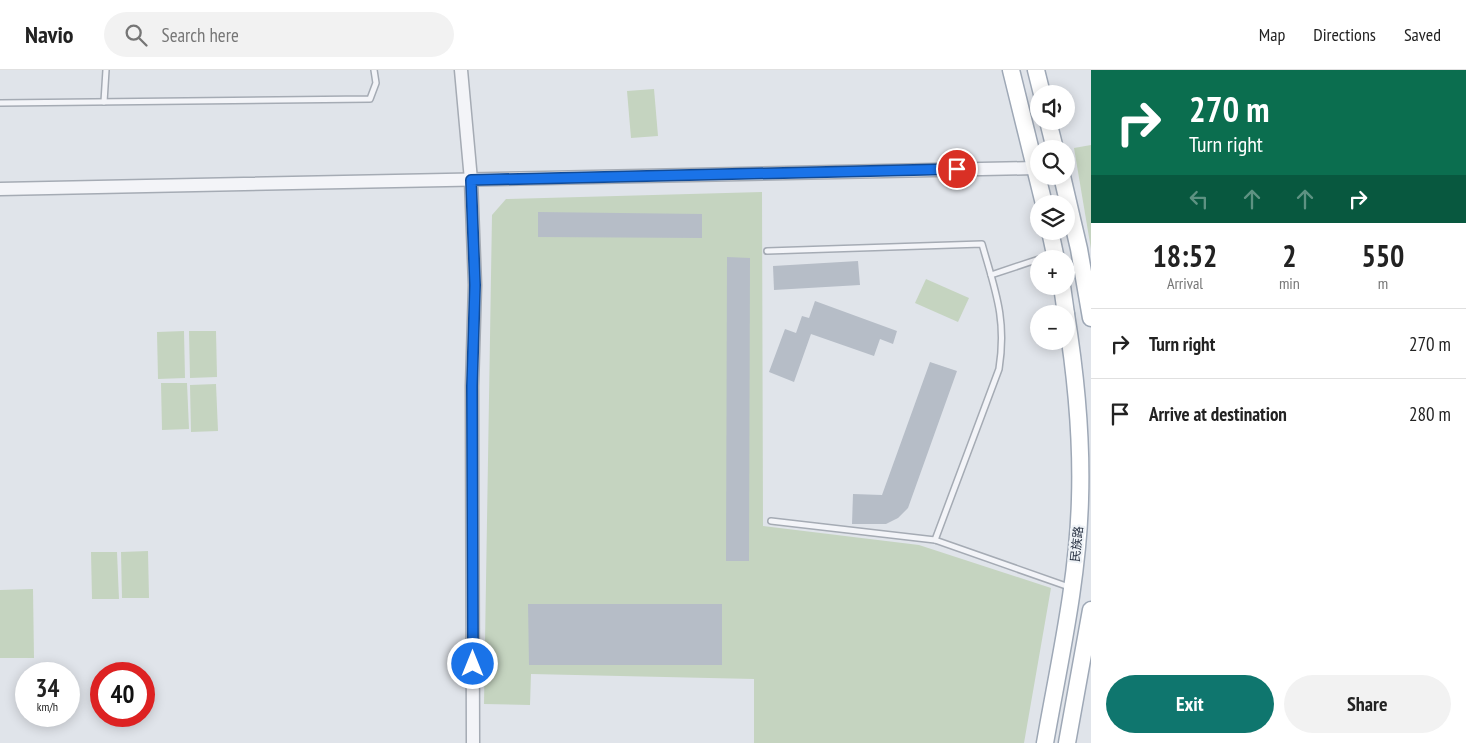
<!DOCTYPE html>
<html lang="en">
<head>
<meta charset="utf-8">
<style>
	body { margin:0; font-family:"PT Sans Narrow","Noto Sans SC",sans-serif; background:#f2f2f2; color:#222; height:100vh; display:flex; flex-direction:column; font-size:19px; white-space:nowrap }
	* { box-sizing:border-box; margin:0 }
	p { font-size:16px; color:#767676 }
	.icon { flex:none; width:28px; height:28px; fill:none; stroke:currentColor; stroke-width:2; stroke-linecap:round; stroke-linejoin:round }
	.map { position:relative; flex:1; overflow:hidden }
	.side { display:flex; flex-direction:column; background:#fff; width:375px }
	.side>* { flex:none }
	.banner { background:#0b6e4f; color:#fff; overflow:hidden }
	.buttons { position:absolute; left:1030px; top:15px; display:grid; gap:10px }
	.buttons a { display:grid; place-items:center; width:45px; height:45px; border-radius:50%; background:#fff; box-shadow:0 2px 12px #0003; font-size:25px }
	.speed { position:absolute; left:15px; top:592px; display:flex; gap:10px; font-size:25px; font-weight:700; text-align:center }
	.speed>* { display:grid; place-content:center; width:65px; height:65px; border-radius:50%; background:#fff; box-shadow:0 2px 12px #0003; line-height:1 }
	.speed small { font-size:12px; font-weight:400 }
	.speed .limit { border:8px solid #d22; background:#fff; color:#111 }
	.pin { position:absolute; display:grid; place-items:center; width:42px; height:42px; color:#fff; margin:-21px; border:2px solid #fff; border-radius:50%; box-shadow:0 1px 5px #0007 }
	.me { position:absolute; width:55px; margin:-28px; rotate:0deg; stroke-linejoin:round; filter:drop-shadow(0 0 4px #0008) }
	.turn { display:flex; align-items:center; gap:18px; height:105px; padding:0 15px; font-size:22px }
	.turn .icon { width:65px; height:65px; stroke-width:2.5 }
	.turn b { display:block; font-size:35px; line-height:42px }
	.lanes { display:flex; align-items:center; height:48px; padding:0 15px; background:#0003; justify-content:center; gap:25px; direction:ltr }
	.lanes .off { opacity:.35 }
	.eta { display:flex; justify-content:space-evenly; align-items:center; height:85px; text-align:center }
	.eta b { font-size:30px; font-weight:600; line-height:35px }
	.button { display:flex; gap:10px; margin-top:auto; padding:10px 15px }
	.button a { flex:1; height:58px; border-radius:30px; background:#0f766e; color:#fff; font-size:20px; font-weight:600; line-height:58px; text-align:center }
	.button a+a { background:#f2f2f2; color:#222 }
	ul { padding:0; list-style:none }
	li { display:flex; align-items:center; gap:15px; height:70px; padding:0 15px; border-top:1px solid #e0e0e0 }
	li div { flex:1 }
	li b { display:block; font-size:19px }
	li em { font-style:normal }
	header { display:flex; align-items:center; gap:30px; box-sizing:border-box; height:70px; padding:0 25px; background:#fff; border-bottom:1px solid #e0e0e0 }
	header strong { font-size:24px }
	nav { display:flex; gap:28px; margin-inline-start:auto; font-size:18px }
	.search { width:350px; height:45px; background:#f2f2f2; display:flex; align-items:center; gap:12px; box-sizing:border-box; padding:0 18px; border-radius:28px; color:#767676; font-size:19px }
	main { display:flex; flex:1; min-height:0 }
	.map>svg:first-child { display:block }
	.green { fill:#c5d4c0 }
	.building { fill:#b6bdc7 }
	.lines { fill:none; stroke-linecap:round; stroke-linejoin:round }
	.service-casing { stroke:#a5abb4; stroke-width:8 }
	.tertiary-casing { stroke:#a5abb4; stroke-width:15 }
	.primary-casing { stroke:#9ea8b6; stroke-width:19 }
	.service { stroke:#f3f4f8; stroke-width:5 }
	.tertiary { stroke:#f3f4f8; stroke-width:12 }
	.primary { stroke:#fff; stroke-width:16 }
	.route-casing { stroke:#114b97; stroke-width:12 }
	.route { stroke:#1a73e8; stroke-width:9 }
	.labels { text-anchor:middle; stroke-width:4.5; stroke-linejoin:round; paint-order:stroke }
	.street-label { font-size:12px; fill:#273142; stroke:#eff3f7 }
</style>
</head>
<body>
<header>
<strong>Navio</strong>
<div class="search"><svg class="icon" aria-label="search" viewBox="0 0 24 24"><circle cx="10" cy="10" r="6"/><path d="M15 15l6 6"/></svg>Search here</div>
<nav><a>Map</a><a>Directions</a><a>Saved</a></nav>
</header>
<main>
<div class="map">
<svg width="1091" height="673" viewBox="0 0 1091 673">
	<rect width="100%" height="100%" fill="#e0e4ea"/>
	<g class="green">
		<polygon points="654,19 658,66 631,68 627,21"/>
		<polygon points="1091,75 1091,179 1074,78"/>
		<polygon points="762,122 763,456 919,475 1051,518 1024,673 754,673 754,609 531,604 530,635 484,634 492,145 506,129"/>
		<polygon points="926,209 969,228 958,252 915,233"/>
		<polygon points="184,261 185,308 158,309 157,262"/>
		<polygon points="189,261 216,261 217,307 190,308"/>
		<polygon points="161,313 187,313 189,359 162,360"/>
		<polygon points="216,314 218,361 191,362 190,315"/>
		<polygon points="148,481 149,528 122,528 121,482"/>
		<polygon points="91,482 117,482 119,529 92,529"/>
		<polygon points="33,519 34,588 0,588 0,520"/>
	</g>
	<g class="building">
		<polygon points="538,142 702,144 702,168 538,167"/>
		<polygon points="727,187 750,188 749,491 726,491"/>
		<polygon points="858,191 860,215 774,220 773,196"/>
		<polygon points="815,231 897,261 893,274 880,269 874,286 811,264 794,312 769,302 785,259 796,263 802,246 809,248"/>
		<polygon points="930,292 957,301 908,438 898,448 886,454 852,454 853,424 882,425"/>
		<polygon points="528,534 722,534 722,595 529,595"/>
	</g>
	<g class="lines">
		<defs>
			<g id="service">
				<polyline points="104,32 106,0"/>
				<polyline points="0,33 370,29 376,13 374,0"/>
				<path d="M767,181l215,-7c13,46 25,75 17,125l-64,171"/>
				<polyline points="991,205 1039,189"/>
				<polyline points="771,451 935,470 1069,517"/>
			</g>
			<g id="tertiary">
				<polyline points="461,0 471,110 475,215 472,316 473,673"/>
				<polyline points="0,119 1035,98"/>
			</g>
			<g id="primary">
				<polyline points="1011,0 1044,134"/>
				<polyline points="1036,0 1042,24"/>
				<polyline points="1048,51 1055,79"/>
				<polyline points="1062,106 1079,179 1091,248"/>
				<polyline points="1050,161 1056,189"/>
				<polyline points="1062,216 1066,244"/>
				<path d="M1045,673c14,-80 33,-162 35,-244 2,-62 -4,-123 -14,-185"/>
				<polyline points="1067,673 1091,540"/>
			</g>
		</defs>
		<use href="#service" class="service-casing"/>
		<use href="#tertiary" class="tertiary-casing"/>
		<use href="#primary" class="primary-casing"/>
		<use href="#service" class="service"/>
		<use href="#tertiary" class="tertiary"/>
		<use href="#primary" class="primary"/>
	</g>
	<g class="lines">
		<defs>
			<polyline id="route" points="473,594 472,316 475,215 471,110 957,99"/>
		</defs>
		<use href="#route" class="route-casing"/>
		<use href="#route" class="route"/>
	</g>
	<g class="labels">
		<g class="street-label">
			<text transform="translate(1077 474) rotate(-84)" y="4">民族路</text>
		</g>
	</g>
</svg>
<div class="buttons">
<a><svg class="icon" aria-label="sound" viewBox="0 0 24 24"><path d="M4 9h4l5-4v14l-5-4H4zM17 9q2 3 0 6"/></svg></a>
<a><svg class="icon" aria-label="search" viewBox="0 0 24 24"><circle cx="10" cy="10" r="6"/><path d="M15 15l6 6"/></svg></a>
<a><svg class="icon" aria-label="layers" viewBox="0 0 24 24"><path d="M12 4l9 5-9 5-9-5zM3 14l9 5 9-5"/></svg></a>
<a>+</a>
<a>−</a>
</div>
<div class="speed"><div>34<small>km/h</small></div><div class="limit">40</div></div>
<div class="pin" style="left:957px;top:99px;background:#d93025"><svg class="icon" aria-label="arrive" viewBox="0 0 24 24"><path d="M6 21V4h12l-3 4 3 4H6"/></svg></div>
<svg class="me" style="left:473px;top:594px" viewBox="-20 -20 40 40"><circle r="17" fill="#1a73e8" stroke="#fff" stroke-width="3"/><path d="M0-11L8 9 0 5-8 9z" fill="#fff"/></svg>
</div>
<section class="side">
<div class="banner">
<div class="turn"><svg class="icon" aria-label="right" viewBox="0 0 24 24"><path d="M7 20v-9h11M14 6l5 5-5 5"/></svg><div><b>270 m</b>Turn right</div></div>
<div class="lanes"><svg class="icon off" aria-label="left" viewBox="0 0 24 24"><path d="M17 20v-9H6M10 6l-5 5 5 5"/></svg><svg class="icon off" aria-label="ahead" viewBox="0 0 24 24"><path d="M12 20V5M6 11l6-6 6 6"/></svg><svg class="icon off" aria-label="ahead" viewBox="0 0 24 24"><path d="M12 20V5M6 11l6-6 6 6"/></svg><svg class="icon" aria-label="right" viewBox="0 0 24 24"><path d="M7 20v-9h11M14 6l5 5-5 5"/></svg></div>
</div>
<div class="eta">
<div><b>18:52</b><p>Arrival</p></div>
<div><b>2</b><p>min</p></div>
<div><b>550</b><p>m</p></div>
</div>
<ul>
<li><svg class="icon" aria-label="right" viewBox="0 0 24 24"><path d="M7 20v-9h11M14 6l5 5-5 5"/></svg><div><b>Turn right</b></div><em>270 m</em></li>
<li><svg class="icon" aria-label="arrive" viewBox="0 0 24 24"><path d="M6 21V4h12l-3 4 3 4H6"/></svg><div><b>Arrive at destination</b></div><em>280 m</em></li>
</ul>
<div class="button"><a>Exit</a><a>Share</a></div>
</section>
</main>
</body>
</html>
